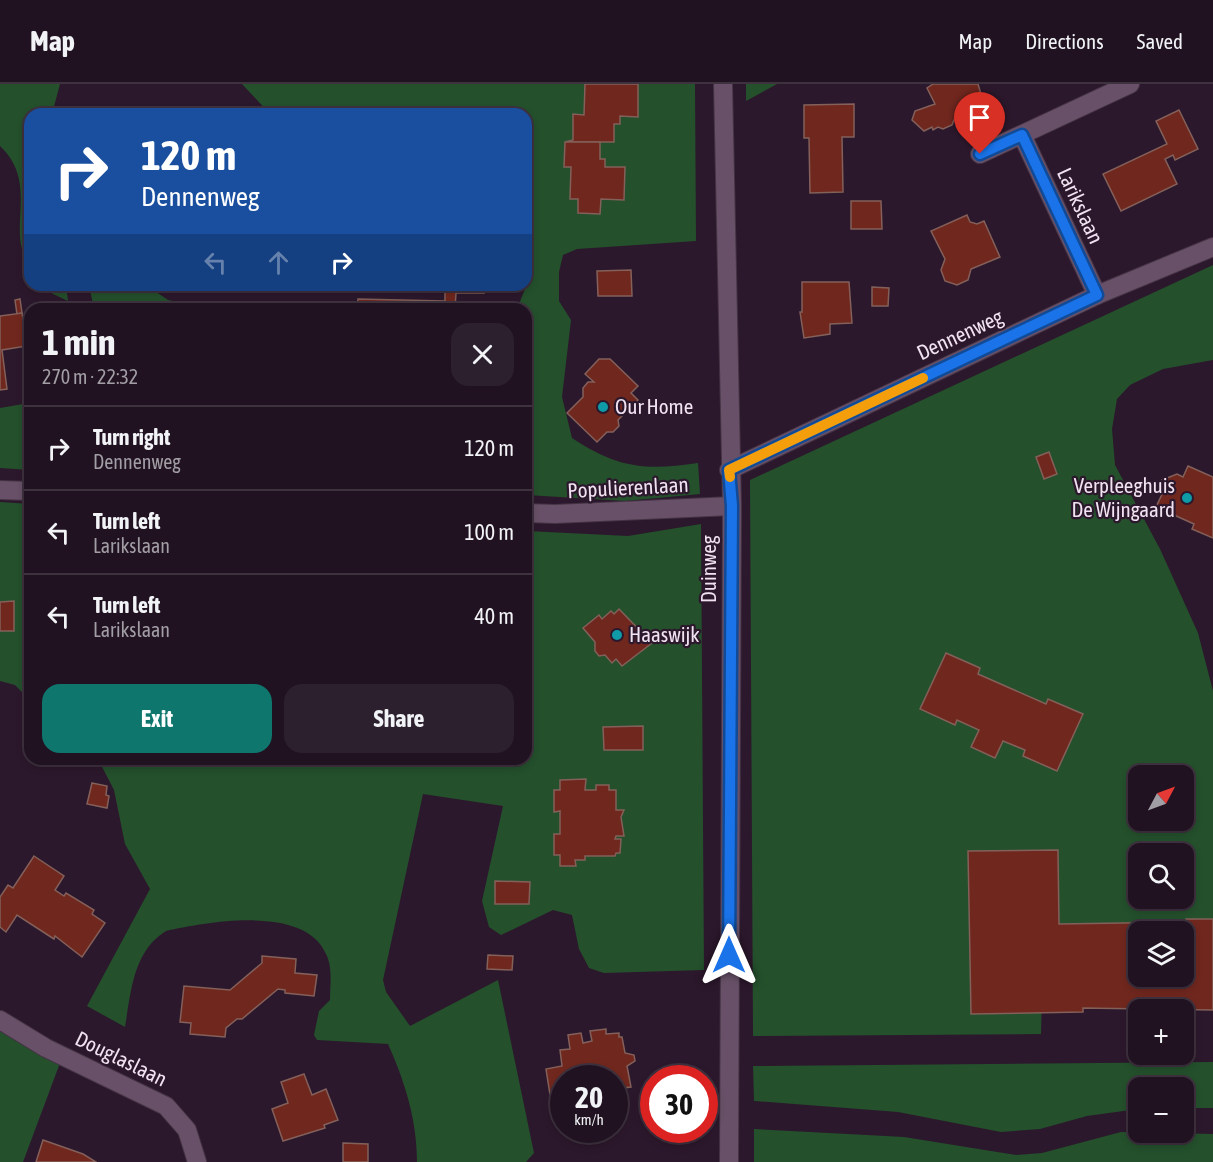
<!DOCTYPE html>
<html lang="en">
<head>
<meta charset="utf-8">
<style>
	body { margin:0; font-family:"Asap Condensed",sans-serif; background:#2d202e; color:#f1f3f6; height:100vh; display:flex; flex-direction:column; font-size:22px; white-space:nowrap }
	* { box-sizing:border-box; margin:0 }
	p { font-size:20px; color:#a29ea5 }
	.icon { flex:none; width:33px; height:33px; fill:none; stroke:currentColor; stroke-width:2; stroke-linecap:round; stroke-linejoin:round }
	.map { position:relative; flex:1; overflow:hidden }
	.side { position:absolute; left:24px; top:219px; width:508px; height:462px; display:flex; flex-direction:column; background:#211221; border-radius:18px; box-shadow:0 3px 9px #0003,0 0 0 2px #3e323f }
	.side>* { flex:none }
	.top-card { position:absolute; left:24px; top:24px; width:508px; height:183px; border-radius:18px; box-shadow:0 3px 9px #0003,0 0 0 2px #3e323f; background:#1a4fa0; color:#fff; overflow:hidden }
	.needle { width:39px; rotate:49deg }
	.buttons { position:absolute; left:1128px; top:681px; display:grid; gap:12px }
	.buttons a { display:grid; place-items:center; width:66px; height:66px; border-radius:12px; background:#211221; box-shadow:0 3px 9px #0003,0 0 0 2px #3e323f; font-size:30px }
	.speed { position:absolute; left:550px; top:981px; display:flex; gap:12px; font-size:30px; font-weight:700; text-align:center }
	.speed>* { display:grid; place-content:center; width:78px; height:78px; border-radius:50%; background:#211221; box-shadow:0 3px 9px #0003,0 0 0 2px #3e323f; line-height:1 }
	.speed small { font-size:15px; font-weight:400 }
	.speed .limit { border:9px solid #d22; background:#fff; color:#111 }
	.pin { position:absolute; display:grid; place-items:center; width:51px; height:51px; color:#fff; margin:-62px -26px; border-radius:50% 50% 50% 0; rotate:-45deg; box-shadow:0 0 6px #0007 }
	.pin .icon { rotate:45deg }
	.me { position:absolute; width:66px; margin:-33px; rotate:0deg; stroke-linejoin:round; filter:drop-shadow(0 0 4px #0008) }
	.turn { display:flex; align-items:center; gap:21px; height:126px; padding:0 18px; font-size:27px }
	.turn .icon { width:78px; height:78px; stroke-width:2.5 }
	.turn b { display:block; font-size:42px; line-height:51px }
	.lanes { display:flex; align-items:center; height:57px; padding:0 18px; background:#0003; justify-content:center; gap:30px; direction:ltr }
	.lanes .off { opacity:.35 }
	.round { display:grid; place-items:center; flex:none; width:63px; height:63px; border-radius:18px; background:#2d202e }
	.head { display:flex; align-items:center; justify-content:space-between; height:102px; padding:0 18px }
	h1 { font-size:36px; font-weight:700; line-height:45px }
	.primary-button { display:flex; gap:12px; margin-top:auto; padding:12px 18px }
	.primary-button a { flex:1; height:69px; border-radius:18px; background:#0f766e; color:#fff; font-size:24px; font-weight:700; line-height:69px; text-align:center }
	.primary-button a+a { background:#2d202e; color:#f1f3f6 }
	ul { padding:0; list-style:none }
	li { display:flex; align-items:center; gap:18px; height:84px; padding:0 18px; border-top:2px solid #3e323f }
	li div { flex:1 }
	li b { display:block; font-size:22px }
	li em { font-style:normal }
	header { display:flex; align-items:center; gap:36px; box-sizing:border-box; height:84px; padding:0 30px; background:#211221; border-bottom:2px solid #3e323f }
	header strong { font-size:28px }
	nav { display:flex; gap:33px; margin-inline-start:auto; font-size:21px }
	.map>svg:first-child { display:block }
	.green { fill:#24502c; fill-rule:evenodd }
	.building { fill:#70271e; stroke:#83605a; stroke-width:1.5; fill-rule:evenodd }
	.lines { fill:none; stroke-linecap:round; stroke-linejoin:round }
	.street-casing { stroke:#453445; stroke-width:20 }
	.street { stroke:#685168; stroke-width:18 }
	.route-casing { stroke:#114b97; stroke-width:15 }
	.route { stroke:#1a73e8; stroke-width:10 }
	.slow { stroke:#f59e0b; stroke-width:10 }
	.culture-dot { fill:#0f9aa8; stroke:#2c182c; stroke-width:2 }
	.labels { text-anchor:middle; stroke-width:4.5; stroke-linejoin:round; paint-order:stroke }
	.street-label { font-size:21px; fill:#f1e3f1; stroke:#2c182c }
	.poi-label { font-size:21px; fill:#f1e3f1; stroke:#2c182c; text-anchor:start }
</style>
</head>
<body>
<header>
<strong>Map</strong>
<nav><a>Map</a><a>Directions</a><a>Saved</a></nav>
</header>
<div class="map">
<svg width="1213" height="1078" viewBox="0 0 1213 1078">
	<rect width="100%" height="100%" fill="#2c182c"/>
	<g class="green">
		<path d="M0,0h60l-8,30h-22v152c-26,-35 11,-81 -30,-120z"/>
		<path d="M242,0h453l1,157 -119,8 -14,6 -4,17v29l12,19 -9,77 10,41c45,30 74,33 126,25l2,31 -75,7 -98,-6 -1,-186h-9l14,-35 -5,-12v-148h-256z"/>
		<polygon points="746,0 777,0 746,17"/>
		<path d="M1213,181v95l-50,9 -33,16 -13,14 -5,30 3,36 45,84 38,84 15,58v294l-171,7 -1,42 -288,2 -3,-556zM1138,692h46v44h-46zM1138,770h46v44h-46zM1138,848h46v44h-46z"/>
		<polygon points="44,201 66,201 68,217 49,208"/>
		<polygon points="89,201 146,201 168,216 192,221 257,219 268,225 94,225"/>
		<polygon points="23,320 30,321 30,386 0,384 0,324"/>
		<polygon points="0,418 30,420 30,616 15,601 0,597"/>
		<path d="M701,440l3,446 -100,3 -15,-5 -10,-19 -7,-34 -19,-5 -52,25 -12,-8 -7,-26 21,-95 -80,-12 -40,186 3,12 24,34 88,-46 36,173 -8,9h-109c0,-42 -12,-80 -29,-118l-71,-4 -3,-5 5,-24 11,-11c0,-15 3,-32 -4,-46 -21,-50 -119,-32 -160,-23 -33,20 -35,61 -41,96l-38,-21 63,-117 -25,-45 -11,-54 -16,-31h428l1,-228 101,5z"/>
		<polygon points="0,947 60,979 23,1078 0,1078"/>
		<polygon points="1213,978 1213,1024 1184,1024 1184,1004 1138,1004 1138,1025 1087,1032 1040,1045 1001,1048 898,1028 754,1017 753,982"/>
		<polygon points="754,1045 904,1053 1016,1071 1042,1069 1121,1048 1213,1050 1213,1078 754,1078"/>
	</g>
	<g class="building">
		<polygon points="585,0 638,0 638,33 620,32 620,40 614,40 614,58 565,58 573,56 573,30 584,31"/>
		<polygon points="933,0 978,0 981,10 980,14 974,12 967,26 969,30 954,36 952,41 943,45 938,43 933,46 932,43 924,47 912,36 915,27 935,20 927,4"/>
		<polygon points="854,20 854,53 842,53 843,108 810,109 809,54 804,54 804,21"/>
		<polygon points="1179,26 1198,65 1175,76 1173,71 1165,75 1177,100 1121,127 1103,90 1167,60 1156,37"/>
		<polygon points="565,58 600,58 600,75 605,75 605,83 625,83 624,116 601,115 600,130 578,129 578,115 570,115 571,83 564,83"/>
		<polygon points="851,117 881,117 882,145 851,145"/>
		<polygon points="967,131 970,138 977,140 984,137 1000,173 971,185 968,196 957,201 945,197 941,186 945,175 931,147"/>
		<polygon points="631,186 632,212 598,212 597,187"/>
		<polygon points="802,198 849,198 852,239 830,240 830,250 804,254 800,228 802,228"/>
		<polygon points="445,201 484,201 484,209 456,209 455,225 357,225 358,215 445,217"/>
		<polygon points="872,203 889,204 888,222 872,222"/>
		<polygon points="20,215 22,229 17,230 15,216"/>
		<polygon points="22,229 27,262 2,266 7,305 0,306 0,232"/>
		<polygon points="599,275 610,275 638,302 631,309 638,316 618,336 619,342 613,348 607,348 597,358 567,329 583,313 583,304 588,298 594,298 585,290"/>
		<polygon points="1049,368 1057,390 1044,395 1036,373"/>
		<polygon points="1188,382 1213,393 1213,454 1192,445 1194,440 1156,423 1165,404 1162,396 1177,390 1183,393"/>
		<polygon points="14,517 14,547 0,547 0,518"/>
		<polygon points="619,525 652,559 622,582 616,575 612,579 605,571 599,572 595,567 595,558 583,544 599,531 602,535 611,527 614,530"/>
		<polygon points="946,569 980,584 978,590 1046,620 1048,615 1083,630 1057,687 1023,672 1025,666 1003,657 995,674 971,663 979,646 957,636 955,641 920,625"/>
		<polygon points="643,642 643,666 604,666 603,643"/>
		<polygon points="586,695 585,706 596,706 596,701 609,701 609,706 616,706 616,726 624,726 621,733 624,752 616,752 615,755 621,755 620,769 616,769 615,772 585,772 585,776 575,776 576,782 560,782 560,771 554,771 554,750 560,750 560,727 554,728 554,706 560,706 560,696"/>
		<polygon points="92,699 107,702 106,711 109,712 107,724 87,720"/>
		<path d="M1058,766l1,74 127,-2v-3h27v91l-130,-2v4l-112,2 -3,-163zM1138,848h46v44h-46z"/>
		<polygon points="34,772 64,792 55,806 64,812 66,809 94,826 92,830 105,839 82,873 55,852 54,855 17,831 6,848 0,843 0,813 8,801 13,804"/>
		<polygon points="495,797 530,798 529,820 495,820"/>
		<polygon points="488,871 513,872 512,886 487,885"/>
		<polygon points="262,872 296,875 295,889 317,891 314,912 285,909 285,906 278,905 242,935 237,935 226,944 225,953 190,950 191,939 180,938 184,902 230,906 262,879"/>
		<polygon points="606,945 606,950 619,949 619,953 622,953 625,969 634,971 635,977 627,982 631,1003 615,1005 615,994 564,994 564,1014 551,1017 546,985 562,982 560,966 570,965 568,951 581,949 583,959 592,957 590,947"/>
		<polygon points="304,990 312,1011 326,1005 338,1036 324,1041 325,1044 283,1057 272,1025 288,1019 281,998"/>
		<polygon points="43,1056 83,1070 96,1078 36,1078"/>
		<polygon points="343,1059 368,1060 368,1078 343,1078"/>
	</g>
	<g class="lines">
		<defs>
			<g id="street">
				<polyline points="723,0 732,422 729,1078"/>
				<polyline points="1022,51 1097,211"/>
				<polyline points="980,70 1130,0"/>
				<polyline points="729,386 1097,211 1213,163"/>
				<polyline points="0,406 30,407"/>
				<polyline points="526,429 555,430 732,422"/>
				<polyline points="0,936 46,964 166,1022 187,1046 197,1078"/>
			</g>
		</defs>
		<use href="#street" class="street-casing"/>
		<use href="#street" class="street"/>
	</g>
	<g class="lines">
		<defs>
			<polyline id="route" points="729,871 732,422 729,386 1097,211 1022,51 980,70"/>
		</defs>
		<use href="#route" class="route-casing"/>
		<use href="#route" class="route"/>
		<polyline class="slow" points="730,393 729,386 923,294"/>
	</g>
	<g class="culture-dot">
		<circle cx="603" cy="323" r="6"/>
		<circle cx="1187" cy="414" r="6"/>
		<circle cx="617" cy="551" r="6"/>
	</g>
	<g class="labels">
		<g class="street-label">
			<text transform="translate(1080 122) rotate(65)" y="7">Larikslaan</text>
			<text transform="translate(960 251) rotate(-25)" y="7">Dennenweg</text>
			<text transform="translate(628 404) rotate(-3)" y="7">Populierenlaan</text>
			<text transform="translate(709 485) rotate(-90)" y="7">Duinweg</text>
			<text transform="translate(121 975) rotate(26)" y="7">Douglaslaan</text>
		</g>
		<g class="poi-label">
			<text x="615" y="330">Our Home</text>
			<text x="1175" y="409" text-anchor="end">Verpleeghuis<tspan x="1175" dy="24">De Wijngaard</tspan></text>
			<text x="629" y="558">Haaswijk</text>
		</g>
	</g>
</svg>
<div class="buttons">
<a><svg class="needle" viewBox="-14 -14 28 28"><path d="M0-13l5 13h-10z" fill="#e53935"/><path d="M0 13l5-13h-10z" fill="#a29ea5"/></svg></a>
<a><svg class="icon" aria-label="search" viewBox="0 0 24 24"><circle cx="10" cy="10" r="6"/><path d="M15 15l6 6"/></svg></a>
<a><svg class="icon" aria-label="layers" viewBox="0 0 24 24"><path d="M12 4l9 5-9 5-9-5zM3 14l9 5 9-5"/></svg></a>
<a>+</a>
<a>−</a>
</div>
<div class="speed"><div>20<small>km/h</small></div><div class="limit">30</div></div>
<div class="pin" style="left:980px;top:70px;background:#d93025"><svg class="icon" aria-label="arrive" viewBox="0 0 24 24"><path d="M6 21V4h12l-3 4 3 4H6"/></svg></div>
<svg class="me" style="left:729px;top:871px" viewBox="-20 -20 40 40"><path d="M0-17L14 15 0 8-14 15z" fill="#1a73e8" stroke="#fff" stroke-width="4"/></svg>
<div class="top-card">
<div class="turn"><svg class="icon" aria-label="right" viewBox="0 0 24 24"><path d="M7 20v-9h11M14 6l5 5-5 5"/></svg><div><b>120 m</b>Dennenweg</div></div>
<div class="lanes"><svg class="icon off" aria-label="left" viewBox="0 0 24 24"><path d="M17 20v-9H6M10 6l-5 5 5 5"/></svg><svg class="icon off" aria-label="ahead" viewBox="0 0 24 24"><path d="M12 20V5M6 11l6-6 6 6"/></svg><svg class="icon" aria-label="right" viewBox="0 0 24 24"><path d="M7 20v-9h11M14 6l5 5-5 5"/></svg></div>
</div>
<section class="side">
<div class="head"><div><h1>1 min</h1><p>270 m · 22:32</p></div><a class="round"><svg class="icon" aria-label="close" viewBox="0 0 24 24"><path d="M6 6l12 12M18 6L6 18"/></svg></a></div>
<ul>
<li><svg class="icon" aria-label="right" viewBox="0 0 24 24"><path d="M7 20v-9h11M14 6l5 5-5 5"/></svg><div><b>Turn right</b><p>Dennenweg</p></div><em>120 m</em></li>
<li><svg class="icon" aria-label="left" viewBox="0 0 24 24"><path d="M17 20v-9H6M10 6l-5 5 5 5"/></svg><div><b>Turn left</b><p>Larikslaan</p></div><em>100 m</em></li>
<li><svg class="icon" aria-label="left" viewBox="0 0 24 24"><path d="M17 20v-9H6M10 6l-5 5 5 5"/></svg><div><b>Turn left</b><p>Larikslaan</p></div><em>40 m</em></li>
</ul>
<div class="primary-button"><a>Exit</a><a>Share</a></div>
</section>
</div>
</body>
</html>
